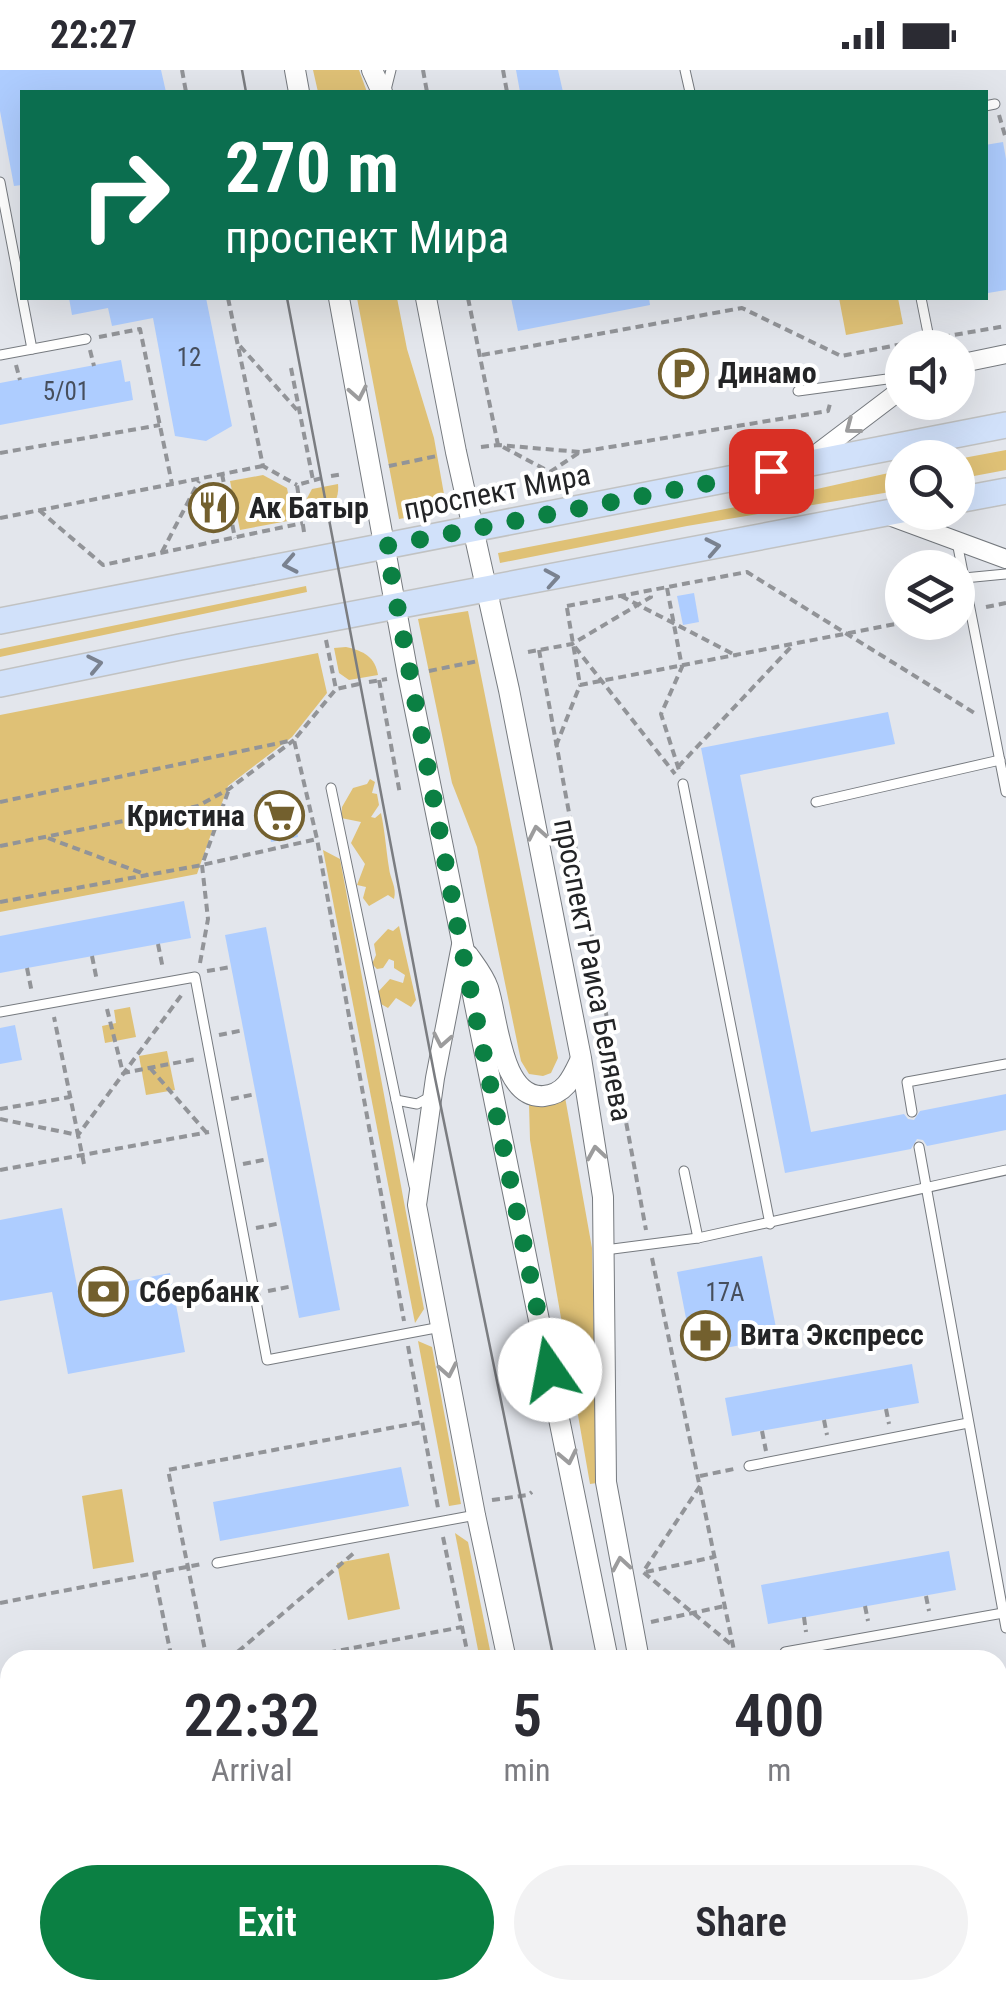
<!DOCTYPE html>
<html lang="en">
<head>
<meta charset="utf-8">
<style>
	body { margin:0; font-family:"Roboto Condensed",sans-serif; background:#f2f2f3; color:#2b2b33; height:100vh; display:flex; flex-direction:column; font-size:38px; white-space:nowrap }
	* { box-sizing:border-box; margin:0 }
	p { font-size:32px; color:#7c7c81 }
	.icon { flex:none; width:55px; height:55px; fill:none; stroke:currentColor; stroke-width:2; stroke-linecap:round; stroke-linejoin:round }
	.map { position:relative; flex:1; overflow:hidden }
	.details { position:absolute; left:0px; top:1580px; width:1008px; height:350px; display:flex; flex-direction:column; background:#fff; border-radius:30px 30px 0 0; box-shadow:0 10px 40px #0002 }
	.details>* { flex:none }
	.hud { position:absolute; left:20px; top:20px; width:968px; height:210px; border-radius:0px; box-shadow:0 10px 40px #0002; background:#0b6e4f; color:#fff; overflow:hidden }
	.tools { position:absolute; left:885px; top:260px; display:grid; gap:20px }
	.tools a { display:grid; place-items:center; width:90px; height:90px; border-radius:50%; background:#fff; box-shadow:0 10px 40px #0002; font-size:50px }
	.pin { position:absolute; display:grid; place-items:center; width:85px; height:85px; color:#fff; margin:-42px; border-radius:20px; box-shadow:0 5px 15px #0006 }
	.me { position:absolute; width:110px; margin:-55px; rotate:348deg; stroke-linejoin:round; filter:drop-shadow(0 0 8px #0008) }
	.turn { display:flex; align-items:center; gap:35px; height:210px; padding:0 40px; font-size:45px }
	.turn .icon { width:130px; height:130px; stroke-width:2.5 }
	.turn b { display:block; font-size:70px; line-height:85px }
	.eta { display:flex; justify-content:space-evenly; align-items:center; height:170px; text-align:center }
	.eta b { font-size:60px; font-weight:600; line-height:70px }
	.button { display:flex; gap:20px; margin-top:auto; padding:20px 40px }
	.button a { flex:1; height:115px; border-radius:60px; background:#0b8043; color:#fff; font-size:40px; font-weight:600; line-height:115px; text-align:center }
	.button a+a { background:#f2f2f3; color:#2b2b33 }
	.status { display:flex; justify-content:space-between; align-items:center; height:70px; padding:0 50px; background:#fff; direction:ltr }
	.status svg { height:28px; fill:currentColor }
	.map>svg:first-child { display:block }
	.green { fill:#dfc176 }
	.building { fill:#aecdff }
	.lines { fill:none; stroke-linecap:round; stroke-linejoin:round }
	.service-casing { stroke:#767a7f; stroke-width:11 }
	.minor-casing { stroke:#767a7f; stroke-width:20 }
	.tertiary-casing { stroke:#767a7f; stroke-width:22 }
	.primary-casing { stroke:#c1c2c2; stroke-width:28 }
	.path { stroke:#929498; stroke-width:4; stroke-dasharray:8 5; stroke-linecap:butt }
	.service { stroke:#fff; stroke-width:9 }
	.minor { stroke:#fff; stroke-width:18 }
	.tertiary { stroke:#fff; stroke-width:20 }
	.primary { stroke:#d1e1fa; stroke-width:25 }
	.tram { stroke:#7b7d81; stroke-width:2.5 }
	.oneway { stroke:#9c9c9d }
	.oneway2 { stroke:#7a8290 }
	.route { stroke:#0b8043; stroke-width:18; stroke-dasharray:0 32.4 }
	.labels { text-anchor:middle; stroke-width:8; stroke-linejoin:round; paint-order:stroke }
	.number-label { font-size:25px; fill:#464e5c }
	.poi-label { font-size:30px; font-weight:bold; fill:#232426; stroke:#fff; text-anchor:start }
	.street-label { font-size:30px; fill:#232426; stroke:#fff }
</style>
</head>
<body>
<div class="status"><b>22:27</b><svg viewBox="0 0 49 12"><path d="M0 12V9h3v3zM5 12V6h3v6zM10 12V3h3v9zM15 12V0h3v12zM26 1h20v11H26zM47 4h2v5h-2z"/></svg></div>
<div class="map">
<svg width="1006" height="1930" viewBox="0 0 1006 1930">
	<rect width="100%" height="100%" fill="#e3e6ec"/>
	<g class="green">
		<polygon points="313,0 359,0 367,22 318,22"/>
		<polygon points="357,228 397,228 407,279 434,368 447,441 399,449"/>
		<polygon points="839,228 898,228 903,254 846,265"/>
		<polygon points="1006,380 1006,400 958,409 958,389"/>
		<polygon points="902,400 902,420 687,456 500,493 498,483 741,436"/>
		<polygon points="263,405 287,418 293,450 240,460 230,411"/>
		<path d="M338,414c2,19 -11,32 -27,38l-5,-22 6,-11z"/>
		<polygon points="306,516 307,522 0,587 0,579"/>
		<polygon points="468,541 558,988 551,1003 543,1006 529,1004 521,991 477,777 452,713 418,549"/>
		<path d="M346,577c18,4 29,10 32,28l-29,5 -10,-7 -5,-25z"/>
		<polygon points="318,583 327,623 292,667 228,716 197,804 0,842 0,645"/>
		<path d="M370,709l5,3 -3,11 5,1 2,11 -8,12 4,1 6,-5c4,19 5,36 8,55 1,11 8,19 5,31l-6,-4 -19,11 -6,-8 3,-11 -9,-2 8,-21 -14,-21 10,-21 -20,-4 1,-11 11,-19 14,-4z"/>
		<polygon points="323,780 340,789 424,1239 415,1253"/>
		<polygon points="399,856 416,930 411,937 396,928 388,938 381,934 378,922 390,909 403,913 405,905 394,898 394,891 389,889 383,898 377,899 372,894 376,885 374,874 388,859 393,861"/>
		<polygon points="130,937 136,967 105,973 102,956 116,953 114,940"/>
		<polygon points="167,981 175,1020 146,1025 139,986"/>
		<polygon points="565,1027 592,1178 597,1413 590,1414 530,1070 529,1034 543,1036"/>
		<polygon points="418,1271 432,1277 461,1434 449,1436"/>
		<polygon points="122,1419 134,1492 93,1499 82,1426"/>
		<polygon points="455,1463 468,1472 492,1590 480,1590"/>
		<polygon points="389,1483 400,1539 348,1550 337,1493"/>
	</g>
	<g class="building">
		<polygon points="0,0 161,0 166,22 22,22 22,115 14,116 0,41"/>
		<polygon points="516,0 558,0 563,22 520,22"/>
		<polygon points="1003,72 1006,89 1006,220 988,223 985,75"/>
		<polygon points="69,228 206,228 232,356 206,371 175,366 153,248 112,256 108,238 72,245"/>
		<polygon points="511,228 649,228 650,235 518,261"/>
		<polygon points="121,290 125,312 130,311 133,330 0,355 0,313"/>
		<polygon points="694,523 699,552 683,555 677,526"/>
		<polygon points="888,642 895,674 740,705 811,1062 904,1044 908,1049 914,1050 920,1041 1006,1024 1006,1060 927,1076 923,1070 917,1069 911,1079 785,1103 701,678"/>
		<polygon points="283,721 290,726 298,767 271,772 262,725"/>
		<polygon points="184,831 191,868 0,903 0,866"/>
		<polygon points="266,857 340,1240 299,1248 225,865"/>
		<polygon points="15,955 22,990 0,994 0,958"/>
		<polygon points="62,1138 78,1221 170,1203 185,1282 68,1304 52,1222 0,1231 0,1150"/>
		<polygon points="762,1186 778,1268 693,1284 677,1202"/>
		<polygon points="912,1294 919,1333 732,1366 725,1328"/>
		<polygon points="401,1397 409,1436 220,1471 213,1432"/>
		<polygon points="949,1481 956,1520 768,1554 761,1515"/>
	</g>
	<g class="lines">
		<defs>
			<g id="service">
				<polyline points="685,0 690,22"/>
				<polyline points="386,20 391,0"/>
				<polyline points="985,36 995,34"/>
				<polyline points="0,112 32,279"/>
				<polyline points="921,228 931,278"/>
				<polyline points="0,285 86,269"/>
				<polyline points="798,321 902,307"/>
				<polyline points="957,472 1006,722"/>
				<polyline points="964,508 1006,504"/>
				<polyline points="683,714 770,1154"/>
				<polyline points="331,718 414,1116"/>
				<polyline points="816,732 1000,690"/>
				<polyline points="0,942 195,907 267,1290 441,1257"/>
				<polyline points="396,1030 417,1034 430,1027"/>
				<polyline points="912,1042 907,1012 1006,994"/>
				<polyline points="919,1077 1006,1558"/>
				<polyline points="684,1101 698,1168"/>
				<polyline points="605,1180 698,1168 1006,1100"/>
				<polyline points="749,1396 968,1353"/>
				<polyline points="217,1493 476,1445"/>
				<polyline points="785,1582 1003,1543"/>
				<polyline points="998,1746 1006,1744"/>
				<polyline points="389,1920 391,1930"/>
			</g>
			<g id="minor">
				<polyline points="958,294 1006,284"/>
				<polyline points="807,391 902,319"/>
				<polyline points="884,444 1006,489"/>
				<polyline points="461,875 435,1008 417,1135 476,1445 507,1590"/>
				<polyline points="621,1920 626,1930"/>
			</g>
			<g id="tertiary">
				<polyline points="295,0 299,22"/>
				<polyline points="372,0 382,22"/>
				<polyline points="339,228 408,605 608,1590"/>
				<polyline points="426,228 456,382 509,620 581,988 603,1127 606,1412 639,1590"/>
				<path d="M468,885c7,10 16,21 20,33 10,30 13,112 56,108 21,-2 28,-18 36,-35"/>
				<polyline points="740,1920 746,1930"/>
				<polyline points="776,1920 783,1930"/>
			</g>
			<g id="primary">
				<polyline points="958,430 1006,421"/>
				<polyline points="0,551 1006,355"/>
				<polyline points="0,614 180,577 902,440"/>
			</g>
		</defs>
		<use href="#service" class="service-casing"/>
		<use href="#minor" class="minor-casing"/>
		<use href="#tertiary" class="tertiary-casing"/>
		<use href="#primary" class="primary-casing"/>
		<g class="path">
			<polyline points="182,0 186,22"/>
			<polyline points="423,0 427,22"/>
			<polyline points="503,0 507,22"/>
			<polyline points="999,45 1006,69"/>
			<polyline points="228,228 263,396 297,415"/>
			<polyline points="468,228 498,375"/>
			<polyline points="99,267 140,259 172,414"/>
			<polyline points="942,267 1006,256"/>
			<polyline points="240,276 297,340"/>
			<polyline points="90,280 94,296"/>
			<polyline points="482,285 742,238 841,286 918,271"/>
			<polyline points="16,295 20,310"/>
			<polyline points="291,298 313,410"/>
			<polyline points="481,377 498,375 580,382"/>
			<polyline points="503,377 550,402 552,409"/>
			<polyline points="0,383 160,355"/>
			<polyline points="389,396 437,386"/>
			<polyline points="550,402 580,382 828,341 831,330"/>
			<polyline points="222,404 235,468"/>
			<polyline points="331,406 343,404"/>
			<polyline points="39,440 103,495 303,453"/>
			<polyline points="0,448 263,396"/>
			<polyline points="304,462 297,415 322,408"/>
			<polyline points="162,482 199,411"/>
			<polyline points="667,518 682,597 661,644 679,700"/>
			<polyline points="621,526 737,586"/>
			<polyline points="567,536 747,502 976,644"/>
			<polyline points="986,537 1006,533"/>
			<polyline points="567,538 580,615 906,552"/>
			<polyline points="326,570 336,619"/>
			<polyline points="575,577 675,704"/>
			<polyline points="539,580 646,1160"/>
			<polyline points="528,582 572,574 651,527 650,520"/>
			<polyline points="429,601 478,591"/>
			<polyline points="379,610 400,724"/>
			<polyline points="369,612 387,609"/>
			<polyline points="359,614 336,619 294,670 317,769 404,1251"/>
			<polyline points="556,676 580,615"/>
			<polyline points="678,697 791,577"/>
			<polyline points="0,732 289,671"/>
			<polyline points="48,768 147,805"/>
			<polyline points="0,776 198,736 229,719 294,670"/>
			<polyline points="0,832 202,795 317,769"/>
			<polyline points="158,874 163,899"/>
			<polyline points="92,886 97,911"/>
			<polyline points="200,893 208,849 202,795 229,719"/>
			<polyline points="27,898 32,923"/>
			<polyline points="207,901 231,897"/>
			<polyline points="107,939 123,1003 196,989"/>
			<polyline points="219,965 244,960"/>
			<polyline points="150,998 206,1062"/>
			<polyline points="231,1029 256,1024"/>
			<polyline points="0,1039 70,1027"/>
			<polyline points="0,1049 78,1065 54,947"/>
			<polyline points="84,1094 78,1065 183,923"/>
			<polyline points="243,1094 268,1089"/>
			<polyline points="0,1100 209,1062"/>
			<polyline points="256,1158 281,1153"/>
			<polyline points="652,1188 736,1590"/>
			<polyline points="268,1221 293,1216"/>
			<polyline points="408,1276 438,1438"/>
			<polyline points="886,1339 889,1354"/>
			<polyline points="824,1350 827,1365"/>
			<polyline points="762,1361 766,1381"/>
			<polyline points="700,1406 734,1399"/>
			<polyline points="700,1416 643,1502 733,1576"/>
			<polyline points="492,1430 528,1425 532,1422"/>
			<polyline points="443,1467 469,1590"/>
			<polyline points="154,1502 172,1590"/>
			<polyline points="646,1502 714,1487"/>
			<polyline points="926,1526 929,1541"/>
			<polyline points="0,1533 202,1494"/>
			<polyline points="865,1536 868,1551"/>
			<polyline points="804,1547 806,1562"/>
			<polyline points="651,1552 725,1536"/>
			<polyline points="207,1590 168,1400 422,1352"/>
			<polyline points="228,1590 354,1483"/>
			<polyline points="290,1590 462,1557"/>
			<polyline points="744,1590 771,1585"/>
			<polyline points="158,1920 167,1930"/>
			<polyline points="162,1920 185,1930"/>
			<polyline points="234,1920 236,1930"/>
			<polyline points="270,1920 272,1930"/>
			<polyline points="559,1920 561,1930"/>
			<polyline points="590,1920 596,1930"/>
			<polyline points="879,1920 886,1930"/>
			<polyline points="813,1930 823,1920"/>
			<polyline points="938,1930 943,1928 939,1920"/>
		</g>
		<use href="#service" class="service"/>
		<use href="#minor" class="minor"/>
		<use href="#tertiary" class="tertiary"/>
		<use href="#primary" class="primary"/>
		<g class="tram">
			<polyline points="242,0 246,22"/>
			<polyline points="287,228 435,1008 554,1590"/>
			<polyline points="684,1920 690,1930"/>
		</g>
	</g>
	<defs><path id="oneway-chevron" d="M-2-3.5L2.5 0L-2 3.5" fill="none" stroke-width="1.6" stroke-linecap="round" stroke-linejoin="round" transform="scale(2.5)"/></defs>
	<g class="oneway">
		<use href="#oneway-chevron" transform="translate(358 323) rotate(79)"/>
		<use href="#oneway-chevron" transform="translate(852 357) rotate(143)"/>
		<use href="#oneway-chevron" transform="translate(537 763) rotate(-101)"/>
		<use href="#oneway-chevron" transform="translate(442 970) rotate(101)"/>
		<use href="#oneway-chevron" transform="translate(596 1083) rotate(-99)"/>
		<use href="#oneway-chevron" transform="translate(448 1300) rotate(79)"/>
		<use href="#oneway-chevron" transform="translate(568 1387) rotate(78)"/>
		<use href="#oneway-chevron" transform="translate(621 1494) rotate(-100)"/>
	</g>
	<g class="oneway2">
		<use href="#oneway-chevron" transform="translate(713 477) rotate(-11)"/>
		<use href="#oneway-chevron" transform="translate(290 494) rotate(169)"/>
		<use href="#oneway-chevron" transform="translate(552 508) rotate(-10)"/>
		<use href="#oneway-chevron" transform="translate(95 594) rotate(-12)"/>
	</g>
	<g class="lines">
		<polyline class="route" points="550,1300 461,875 386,476 771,401"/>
	</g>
	<defs>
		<symbol id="parking-ring" viewBox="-11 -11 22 22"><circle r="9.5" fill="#fff" stroke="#73602e" stroke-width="1.5"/><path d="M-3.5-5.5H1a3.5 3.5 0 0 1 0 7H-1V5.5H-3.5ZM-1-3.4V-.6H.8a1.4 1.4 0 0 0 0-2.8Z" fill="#73602e"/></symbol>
		<symbol id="restaurant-ring" viewBox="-11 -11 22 22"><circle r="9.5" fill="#fff" stroke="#73602e" stroke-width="1.5"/><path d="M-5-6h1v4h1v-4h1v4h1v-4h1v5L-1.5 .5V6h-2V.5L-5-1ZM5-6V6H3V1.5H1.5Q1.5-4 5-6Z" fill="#73602e"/></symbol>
		<symbol id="supermarket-ring" viewBox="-11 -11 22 22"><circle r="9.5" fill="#fff" stroke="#73602e" stroke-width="1.5"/><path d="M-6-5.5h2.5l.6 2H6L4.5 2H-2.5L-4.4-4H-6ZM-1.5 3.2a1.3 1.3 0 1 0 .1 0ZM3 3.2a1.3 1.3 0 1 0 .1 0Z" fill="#73602e"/></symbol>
		<symbol id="bank-ring" viewBox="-11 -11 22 22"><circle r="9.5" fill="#fff" stroke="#73602e" stroke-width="1.5"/><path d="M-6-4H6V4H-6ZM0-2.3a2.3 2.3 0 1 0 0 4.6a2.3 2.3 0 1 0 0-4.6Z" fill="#73602e"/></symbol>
		<symbol id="pharmacy-ring" viewBox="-11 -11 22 22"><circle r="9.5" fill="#fff" stroke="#73602e" stroke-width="1.5"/><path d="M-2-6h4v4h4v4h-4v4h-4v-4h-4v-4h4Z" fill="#73602e"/></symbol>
	</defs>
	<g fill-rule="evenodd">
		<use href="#parking-ring" x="656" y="276" width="55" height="55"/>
		<use href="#restaurant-ring" x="186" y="410" width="55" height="55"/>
		<use href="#supermarket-ring" x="252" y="718" width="55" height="55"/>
		<use href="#bank-ring" x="76" y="1194" width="55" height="55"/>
		<use href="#pharmacy-ring" x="678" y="1238" width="55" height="55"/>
	</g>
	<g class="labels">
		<g class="number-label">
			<text x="189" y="296">12</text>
			<text x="66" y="330">5/01</text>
			<text x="725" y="1231">17А</text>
		</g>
		<g class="poi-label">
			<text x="718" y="313">Динамо</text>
			<text x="249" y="448">Ак Батыр</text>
			<text x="245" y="756" text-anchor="end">Кристина</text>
			<text x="139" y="1232">Сбербанк</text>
			<text x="740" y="1275">Вита Экспресс</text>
		</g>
		<g class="street-label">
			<text transform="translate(497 422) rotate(-11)" y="10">проспект Мира</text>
			<text transform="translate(593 900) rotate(79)" y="10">проспект Раиса Беляева</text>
		</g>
	</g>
</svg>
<div class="tools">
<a><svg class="icon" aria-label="sound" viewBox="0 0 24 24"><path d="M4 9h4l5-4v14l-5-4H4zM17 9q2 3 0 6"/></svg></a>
<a><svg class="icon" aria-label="search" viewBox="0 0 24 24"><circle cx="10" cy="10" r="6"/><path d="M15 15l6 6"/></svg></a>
<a><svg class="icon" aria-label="layers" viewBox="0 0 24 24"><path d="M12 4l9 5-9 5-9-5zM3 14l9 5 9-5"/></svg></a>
</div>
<div class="pin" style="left:771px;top:401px;background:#d93025"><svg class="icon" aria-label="arrive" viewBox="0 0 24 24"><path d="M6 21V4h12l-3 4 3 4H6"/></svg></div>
<svg class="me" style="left:550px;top:1300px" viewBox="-20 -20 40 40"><circle r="19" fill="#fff"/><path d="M0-13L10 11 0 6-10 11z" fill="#0b8043"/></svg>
<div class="hud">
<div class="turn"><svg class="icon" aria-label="right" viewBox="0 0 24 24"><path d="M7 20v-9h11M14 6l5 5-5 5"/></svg><div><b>270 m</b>проспект Мира</div></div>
</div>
<section class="details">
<div class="eta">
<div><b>22:32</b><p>Arrival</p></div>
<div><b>5</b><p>min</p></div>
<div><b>400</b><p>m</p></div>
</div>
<div class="button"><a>Exit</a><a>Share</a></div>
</section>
</div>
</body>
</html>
